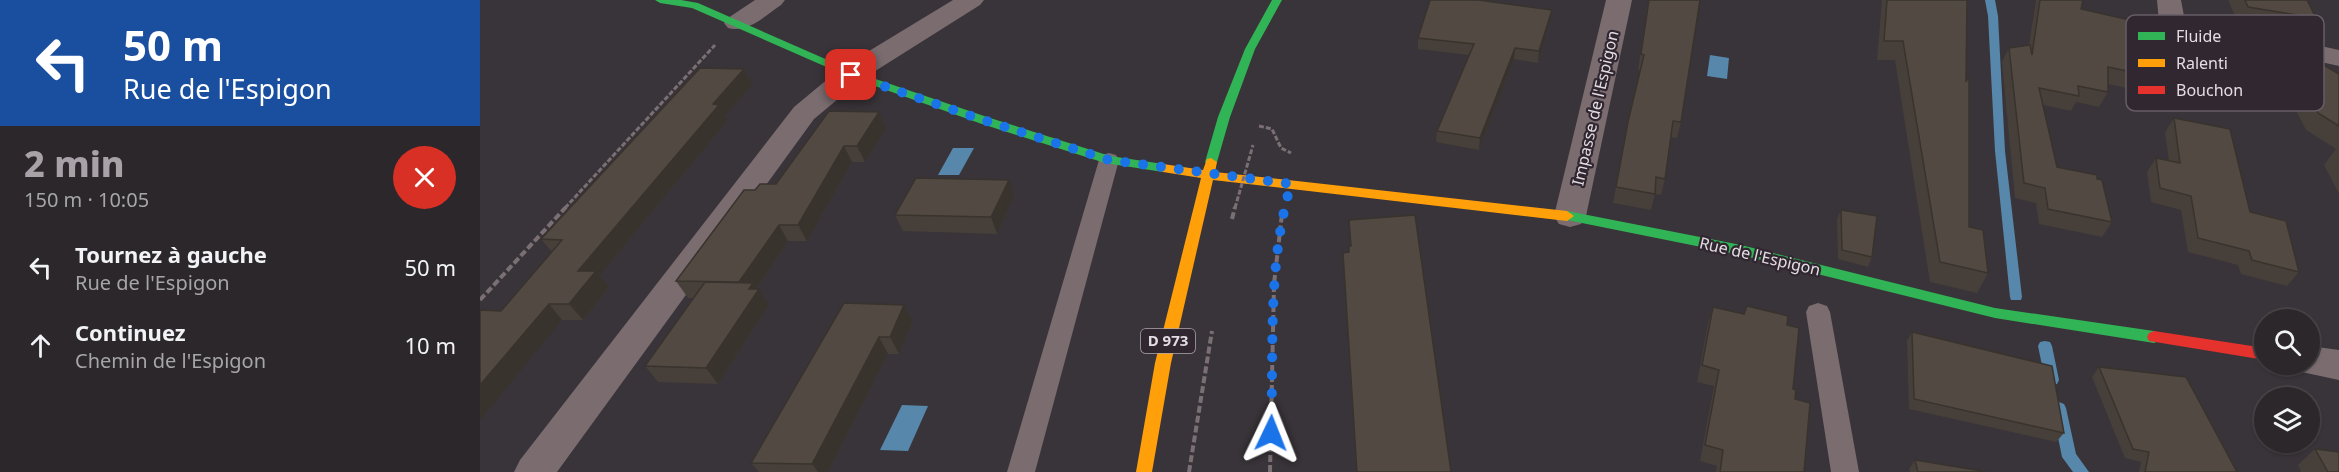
<!DOCTYPE html>
<html lang="fr">
<head>
<meta charset="utf-8">
<style>
	body { margin:0; font-family:"Noto Sans",sans-serif; background:#332f33; color:#f1f3f6; height:100vh; display:flex; flex-direction:column; font-size:22px; white-space:nowrap }
	* { box-sizing:border-box; margin:0 }
	p { font-size:20px; color:#a6a5a9 }
	.icon { flex:none; width:33px; height:33px; fill:none; stroke:currentColor; stroke-width:2; stroke-linecap:round; stroke-linejoin:round }
	.map { position:relative; flex:1; overflow:hidden }
	.sheet { display:flex; flex-direction:column; background:#2b272b; width:480px }
	.sheet>* { flex:none }
	.guide { background:#1a4fa0; color:#fff; overflow:hidden }
	.buttons { position:absolute; left:1774px; top:309px; display:grid; gap:12px }
	.buttons a { display:grid; place-items:center; width:66px; height:66px; border-radius:50%; background:#2b272b; box-shadow:0 2px 4px #0004,0 0 0 2px #474447; font-size:30px }
	.pin { position:absolute; display:grid; place-items:center; width:51px; height:51px; color:#fff; margin:-26px; border-radius:12px; box-shadow:0 3px 9px #0006 }
	.me { position:absolute; width:66px; margin:-33px; rotate:2deg; stroke-linejoin:round; filter:drop-shadow(0 0 4px #0008) }
	.turn { display:flex; align-items:center; gap:21px; height:126px; padding:0 24px; font-size:27px }
	.turn .icon { width:78px; height:78px; stroke-width:2.5 }
	.turn b { display:block; font-size:42px; line-height:51px }
	.round { display:grid; place-items:center; flex:none; width:63px; height:63px; border-radius:32px; background:#332f33 }
	.head { display:flex; align-items:center; justify-content:space-between; height:102px; padding:0 24px }
	h1 { font-size:36px; font-weight:800; line-height:45px; color:#a8a1a7 }
	ul { padding:0; list-style:none }
	li { display:flex; align-items:center; gap:18px; height:78px; padding:0 24px }
	li div { flex:1 }
	li b { display:block; font-size:22px }
	li em { font-style:normal }
	main { display:flex; flex:1; min-height:0 }
	.map>svg:first-child { display:block }
	.water { fill:#5787aa }
	.lines { fill:none; stroke-linecap:round; stroke-linejoin:round }
	.stream { fill:#5787aa; fill-rule:evenodd }
	.path-far1 { stroke:#7a7074; stroke-width:3; stroke-dasharray:5 2; stroke-linecap:butt }
	.path { stroke:#7a7074; stroke-width:4; stroke-dasharray:7 3; stroke-linecap:butt }
	.lane { fill:#7a6c6f; fill-rule:evenodd }
	.street { fill:#7a6c6f; fill-rule:evenodd }
	.fast { fill:#30b455; fill-rule:evenodd }
	.slow { fill:#ff9f0a; fill-rule:evenodd }
	.jam { fill:#e5322d; fill-rule:evenodd }
	.path-bridge-far1 { stroke:#7a7074; stroke-width:3; stroke-dasharray:5 2; stroke-linecap:butt }
	.path-bridge { stroke:#7a7074; stroke-width:4; stroke-dasharray:7 3; stroke-linecap:butt }
	.wall { fill:#473f39 }
	.shaded-wall { fill:#39332e }
	.building { fill:#524942; stroke:#39332e; stroke-width:1.5 }
	.route { stroke:#1a73e8; stroke-width:10; stroke-dasharray:0 18 }
	.labels { text-anchor:middle; stroke-width:4.5; stroke-linejoin:round; paint-order:stroke }
	.shield { fill:#312731; stroke:#aea6ad; stroke-width:1.5 }
	.shield-label { font-size:15px; font-weight:bold; fill:#e3dce2 }
	.street-label { font-size:16px; fill:#e3dce2; stroke:#312731 }
	.key { fill:#312731; stroke:#665d66; stroke-width:1.5 }
	.key-label { font-size:16px; fill:#e3dce2 }
</style>
</head>
<body>
<main>
<section class="sheet">
<div class="guide">
<div class="turn"><svg class="icon" aria-label="left" viewBox="0 0 24 24"><path d="M17 20v-9H6M10 6l-5 5 5 5"/></svg><div><b>50 m</b>Rue de l'Espigon</div></div>
</div>
<div class="head"><div><h1>2 min</h1><p>150 m · 10:05</p></div><a class="round" style="background:#d93025;color:#fff"><svg class="icon" aria-label="close" viewBox="0 0 24 24"><path d="M6 6l12 12M18 6L6 18"/></svg></a></div>
<ul>
<li><svg class="icon" aria-label="left" viewBox="0 0 24 24"><path d="M17 20v-9H6M10 6l-5 5 5 5"/></svg><div><b>Tournez à gauche</b><p>Rue de l'Espigon</p></div><em>50 m</em></li>
<li><svg class="icon" aria-label="ahead" viewBox="0 0 24 24"><path d="M12 20V5M6 11l6-6 6 6"/></svg><div><b>Continuez</b><p>Chemin de l'Espigon</p></div><em>10 m</em></li>
</ul>
</section>
<div class="map">
<svg width="1859" height="472" viewBox="0 0 1859 472">
	<rect width="100%" height="100%" fill="#393439"/>
	<g class="water">
		<polygon points="1230,55 1249,58 1247,79 1227,76"/>
		<polygon points="473,148 494,148 479,175 458,175"/>
		<polygon points="422,405 448,406 428,451 400,450"/>
	</g>
	<g class="lines">
		<g class="stream">
			<polygon points="1505,0 1515,0 1518,16 1525,151 1542,297 1541,300 1531,300 1530,297 1515,151 1508,16"/>
			<polygon points="1565,341 1570,342 1572,346 1579,380 1577,384 1572,385 1567,384 1565,380 1558,346 1560,342"/>
			<polygon points="1579,402 1584,404 1586,408 1596,454 1609,472 1593,472 1582,457 1572,408 1574,404"/>
		</g>
		<g class="path-far1">
			<polyline points="779,126 792,129 801,148 811,153"/>
			<polyline points="85,208 235,45"/>
		</g>
		<g class="path">
			<polyline points="0,300 86,207"/>
			<polyline points="709,472 732,331"/>
			<polyline points="790,472 794,284 802,214"/>
		</g>
		<g class="lane">
			<polygon points="629,153 636,155 639,160 555,472 527,472 619,160 622,155"/>
			<polygon points="1338,303 1347,306 1350,312 1379,472 1351,472 1326,312 1329,306"/>
		</g>
		<g class="street">
			<path d="M275,0h30l-4,5c-16,11 -33,28 -53,23l-4,-5 4,-5z"/>
			<polygon points="473,0 504,0 500,5 381,80 334,119 77,472 34,472 40,460 314,107 361,68"/>
			<polygon points="1126,0 1152,0 1106,216 1101,224 1090,227 1079,224 1074,216"/>
			<polygon points="1677,0 1701,0 1704,16 1859,50 1859,66 1706,32 1710,56 1706,62 1696,64 1686,62 1682,56"/>
			<polygon points="1830,346 1859,350 1859,380 1817,371 1813,364 1830,364"/>
		</g>
		<g class="fast">
			<polygon points="175,0 201,0 218,3 375,72 507,117 630,156 683,164 689,168 683,172 625,163 499,123 367,76 212,8 180,3"/>
			<polygon points="792,0 802,0 775,49 750,117 737,162 735,165 727,165 725,162 738,117 765,49"/>
			<polygon points="1087,211 1261,245 1515,308 1674,331 1679,333 1681,337 1679,341 1674,343 1515,318 1261,255 1082,219 1080,216 1082,213"/>
		</g>
		<polygon class="slow" points="731,158 737,162 735,172 1087,211 1094,216 1087,221 733,180 691,363 672,472 656,472 675,363 721,178 683,172 677,168 683,164 723,170 727,159"/>
		<polygon class="jam" points="1674,331 1785,348 1785,360 1669,341 1667,337 1669,333"/>
		<polyline class="path-bridge-far1" points="755,208 773,145"/>
		<polyline class="path-bridge" points="752,219 755,207"/>
	</g>
	<g class="wall">
		<polygon points="1169,0 1201,122 1197,138 1191,137 1185,179 1181,195 1175,194 1171,210 1133,203 1148,122 1160,70 1158,70"/>
		<polygon points="1402,0 1487,0 1486,82 1489,227 1508,273 1497,293 1450,282 1415,60 1397,60"/>
		<polygon points="1556,0 1603,0 1601,9 1675,77 1666,92 1628,84 1628,92 1619,107 1596,102 1591,111 1563,105 1577,167 1617,179 1632,222 1622,237 1559,224 1556,203 1535,198 1522,62 1529,48 1549,45"/>
		<polygon points="1748,0 1827,0 1836,18 1825,34 1758,23"/>
		<polygon points="1070,21 1058,63 1034,59 999,150 956,142 957,131 989,55 938,49 938,38"/>
		<polygon points="1797,38 1859,74 1859,194 1844,165 1856,149 1826,130 1786,53"/>
		<polygon points="264,69 272,85 245,116 248,120 120,275 129,287 103,320 82,320 21,311 72,252 61,239"/>
		<polygon points="399,112 406,129 385,162 372,162 327,241 308,241 277,288 279,289 289,305 238,384 178,382 165,366 214,298 208,298 196,281 275,190 296,184"/>
		<polygon points="1694,118 1819,272 1807,286 1761,274 1758,265 1708,252 1701,210 1671,202 1667,172 1676,158 1689,161 1685,132"/>
		<polygon points="534,196 517,234 423,231 415,215"/>
		<polygon points="1361,210 1392,257 1388,267 1358,259 1357,219"/>
		<polygon points="424,305 433,321 419,354 408,354 348,472 279,472 271,463"/>
		<polygon points="1267,306 1307,325 1313,389 1315,399 1324,472 1236,472 1237,466 1220,461 1234,386 1217,382 1228,323 1233,307 1264,314"/>
		<polygon points="1432,332 1584,433 1576,442 1429,409 1427,341"/>
		<polygon points="1619,367 1757,472 1659,472 1661,462 1645,458 1612,377"/>
		<polygon points="1835,449 1859,472 1821,472 1818,465"/>
		<polygon points="1435,460 1508,472 1430,472 1429,469"/>
	</g>
	<g class="shaded-wall">
		<polygon points="1072,10 1070,21 1058,63 1059,51"/>
		<polygon points="1035,48 1034,59 999,150 1000,138"/>
		<polygon points="264,69 272,85 245,116 248,120 120,275 129,287 103,320 89,304 98,271 233,104"/>
		<polygon points="399,112 406,129 385,162 377,146"/>
		<polygon points="364,146 372,162 327,241 318,225"/>
		<polygon points="529,180 534,196 517,234 511,217"/>
		<polygon points="299,225 308,241 277,288 278,291 279,289 289,305 238,384 226,368 270,298 259,282"/>
		<polygon points="69,304 82,320 0,420 0,385"/>
		<polygon points="424,305 433,321 419,354 410,337"/>
		<polygon points="399,337 408,354 348,472 338,472 332,464"/>
	</g>
	<g class="building">
		<polygon points="950,0 998,0 1072,10 1059,51 1035,48 1000,138 957,131 994,44 938,38"/>
		<polygon points="1169,0 1220,0 1201,122 1193,121 1185,179 1176,177 1175,194 1136,187 1148,122 1164,55 1161,54"/>
		<polygon points="1407,0 1487,0 1486,82 1489,76 1489,227 1503,230 1508,273 1460,262 1423,41 1404,41"/>
		<polygon points="1560,0 1603,0 1601,9 1676,26 1675,77 1628,67 1628,92 1598,86 1599,96 1559,88 1577,167 1617,175 1617,179 1622,180 1632,222 1568,209 1565,188 1544,183 1529,48 1550,45 1552,55"/>
		<polygon points="1765,0 1827,0 1836,18 1768,7"/>
		<polygon points="1797,38 1859,74 1859,126 1838,113"/>
		<polygon points="220,68 264,69 233,104 239,105 98,271 116,271 89,304 69,304 0,385 0,310 21,311 82,240 61,239"/>
		<polygon points="349,111 399,112 377,146 364,146 318,225 299,225 259,282 196,281 264,190 275,190 280,184 296,184"/>
		<polygon points="1694,118 1750,129 1770,212 1806,221 1819,272 1772,260 1769,251 1718,238 1711,196 1680,188 1676,158 1700,163"/>
		<polygon points="436,178 529,180 511,217 415,215"/>
		<polygon points="1361,210 1397,216 1392,257 1362,250"/>
		<polygon points="935,215 971,472 877,472 863,253 869,252 869,246 871,246 869,220"/>
		<polygon points="225,282 273,283 269,289 279,289 226,368 165,366"/>
		<polygon points="364,303 424,305 410,337 399,337 332,464 271,463"/>
		<polygon points="1267,306 1308,316 1307,325 1319,328 1313,389 1316,390 1315,399 1330,403 1324,472 1240,472 1243,450 1225,445 1239,370 1222,365 1233,307 1264,314"/>
		<polygon points="1432,332 1572,366 1584,433 1434,399"/>
		<polygon points="1619,367 1706,377 1757,472 1665,472 1669,452 1653,449"/>
		<polygon points="1835,449 1859,452 1859,472 1848,472"/>
		<polygon points="1435,460 1508,472 1438,472"/>
	</g>
	<g class="lines">
		<path class="route" d="M371,75l132,45 126,40 182,24c-24,81 -17,166 -20,249"/>
	</g>
	<g class="labels">
		<rect class="shield" x="661" y="329" width="54" height="24" rx="4.5"/>
		<g class="shield-label">
			<text x="688" y="346">D 973</text>
		</g>
		<g class="street-label">
			<text transform="translate(1115 108) rotate(-77)" y="6">Impasse de l'Espigon</text>
			<text transform="translate(1280 256) rotate(13)" y="6">Rue de l'Espigon</text>
		</g>
	</g>
	<rect x="1646" y="15" width="198" height="96" rx="9" class="key"/>
	<rect x="1658" y="32" width="27" height="8" fill="#30b455"/>
	<rect x="1658" y="59" width="27" height="8" fill="#ff9f0a"/>
	<rect x="1658" y="86" width="27" height="8" fill="#e5322d"/>
	<g class="key-label">
		<text x="1696" y="42">Fluide</text>
		<text x="1696" y="69">Ralenti</text>
		<text x="1696" y="96">Bouchon</text>
	</g>
</svg>
<div class="buttons">
<a><svg class="icon" aria-label="search" viewBox="0 0 24 24"><circle cx="10" cy="10" r="6"/><path d="M15 15l6 6"/></svg></a>
<a><svg class="icon" aria-label="layers" viewBox="0 0 24 24"><path d="M12 4l9 5-9 5-9-5zM3 14l9 5 9-5"/></svg></a>
</div>
<div class="pin" style="left:371px;top:75px;background:#d93025"><svg class="icon" aria-label="arrive" viewBox="0 0 24 24"><path d="M6 21V4h12l-3 4 3 4H6"/></svg></div>
<svg class="me" style="left:791px;top:433px" viewBox="-20 -20 40 40"><path d="M0-17L14 15 0 8-14 15z" fill="#1a73e8" stroke="#fff" stroke-width="4"/></svg>
</div>
</main>
</body>
</html>
